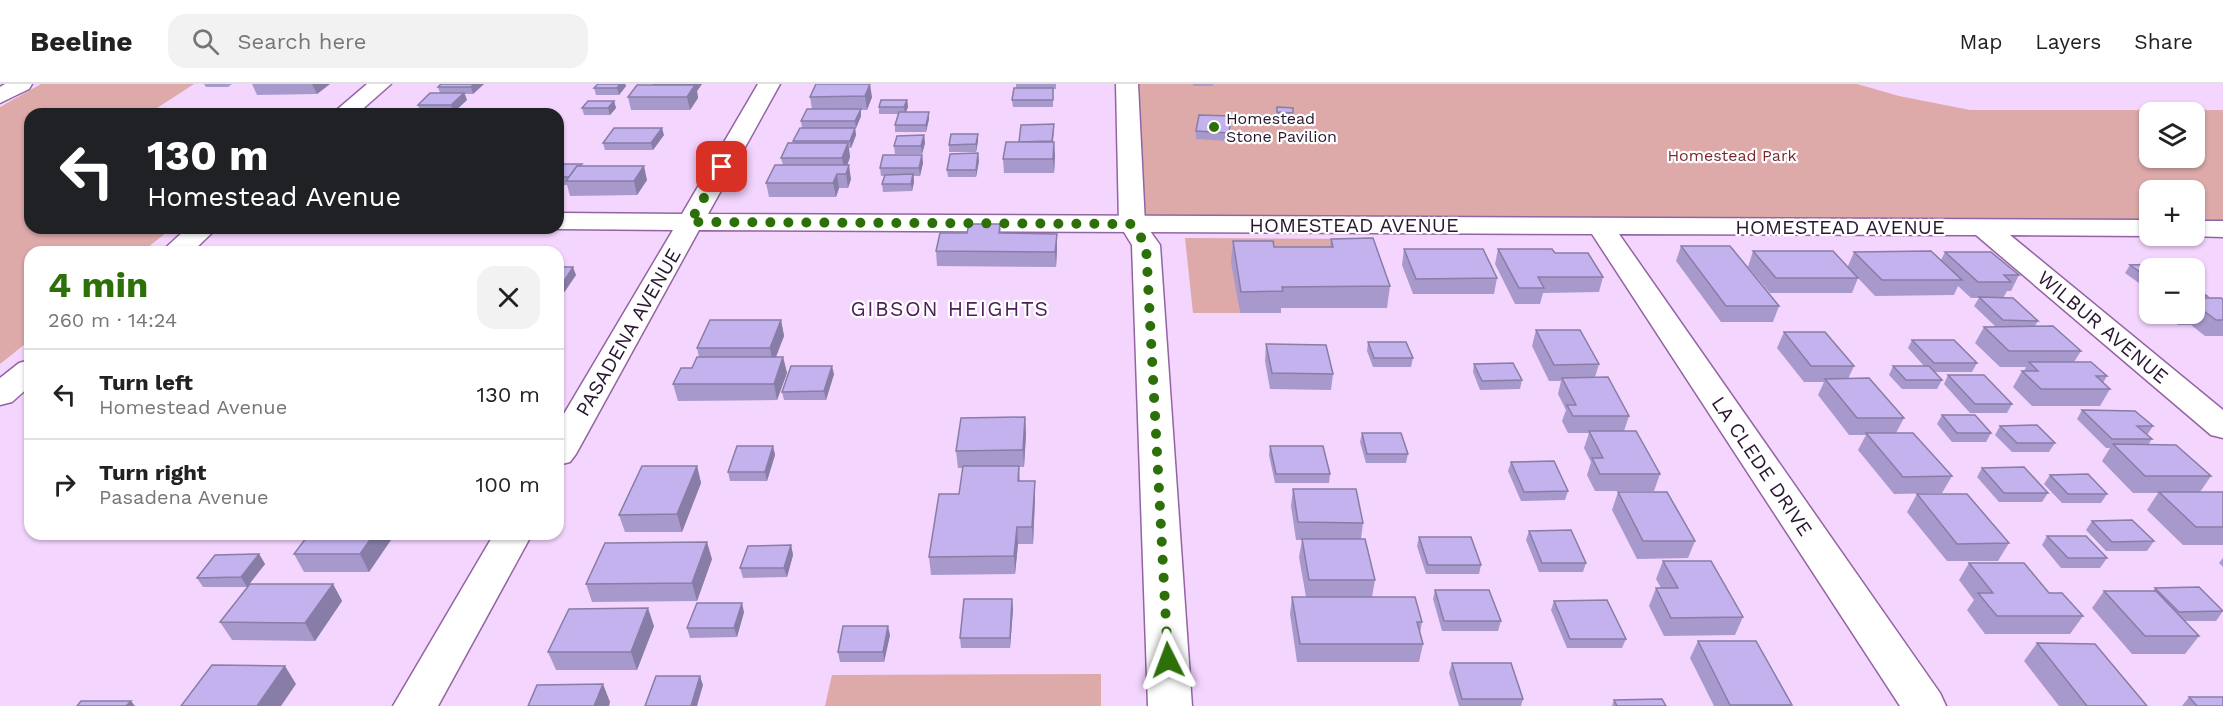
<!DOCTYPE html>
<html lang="en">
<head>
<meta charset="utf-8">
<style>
	body { margin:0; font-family:"Work Sans",sans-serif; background:#f2f2f2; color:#222; height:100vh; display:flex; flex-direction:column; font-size:22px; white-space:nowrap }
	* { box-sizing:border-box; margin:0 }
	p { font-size:20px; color:#767676 }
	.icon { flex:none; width:33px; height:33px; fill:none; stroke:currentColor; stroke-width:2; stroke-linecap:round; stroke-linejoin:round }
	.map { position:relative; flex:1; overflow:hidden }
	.drawer { position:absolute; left:24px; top:162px; width:540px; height:294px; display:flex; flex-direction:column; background:#fff; border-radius:18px; box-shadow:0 2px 4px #0004 }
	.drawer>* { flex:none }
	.hud { position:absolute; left:24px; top:24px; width:540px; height:126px; border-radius:18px; box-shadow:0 2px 4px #0004; background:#202124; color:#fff; overflow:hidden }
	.fabs { position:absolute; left:2139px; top:18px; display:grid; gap:12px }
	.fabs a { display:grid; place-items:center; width:66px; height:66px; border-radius:12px; background:#fff; box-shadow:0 2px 4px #0004; font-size:30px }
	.pin { position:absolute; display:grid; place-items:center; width:51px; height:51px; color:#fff; margin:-26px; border-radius:12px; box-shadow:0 3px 9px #0006 }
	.me { position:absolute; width:66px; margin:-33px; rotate:357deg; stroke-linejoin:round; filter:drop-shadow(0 0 4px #0008) }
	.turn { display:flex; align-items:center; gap:21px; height:126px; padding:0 24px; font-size:27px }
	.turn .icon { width:78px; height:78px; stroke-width:2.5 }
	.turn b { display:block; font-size:42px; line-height:51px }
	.round { display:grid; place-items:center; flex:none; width:63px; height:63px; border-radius:18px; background:#f2f2f2 }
	.overview { display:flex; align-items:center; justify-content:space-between; height:102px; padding:0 24px }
	h1 { font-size:36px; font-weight:700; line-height:45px; color:#2d7009 }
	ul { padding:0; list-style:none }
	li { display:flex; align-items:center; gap:18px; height:90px; padding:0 24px; border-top:2px solid #e0e0e0 }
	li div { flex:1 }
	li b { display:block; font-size:22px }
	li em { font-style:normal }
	header { display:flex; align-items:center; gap:36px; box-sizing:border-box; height:84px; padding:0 30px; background:#fff; border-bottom:2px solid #e0e0e0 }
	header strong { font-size:28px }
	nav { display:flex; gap:33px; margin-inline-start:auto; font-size:21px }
	.search { width:420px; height:54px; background:#f2f2f2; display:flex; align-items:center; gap:15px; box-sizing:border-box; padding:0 21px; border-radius:18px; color:#767676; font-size:22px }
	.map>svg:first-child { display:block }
	.green { fill:#dda9a9; fill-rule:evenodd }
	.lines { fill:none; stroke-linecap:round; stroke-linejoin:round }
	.minor-casing { stroke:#9364a2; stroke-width:3 }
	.tertiary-casing { stroke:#9364a2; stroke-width:3 }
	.minor { fill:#fff; fill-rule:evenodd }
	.tertiary { fill:#fff; fill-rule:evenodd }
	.wall { fill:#a899cc }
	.shaded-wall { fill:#887da6 }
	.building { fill:#c3b2ed; stroke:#887da6; stroke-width:1.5 }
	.route { stroke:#2d7009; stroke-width:10; stroke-dasharray:0 18 }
	.poi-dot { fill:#2d7009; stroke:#fff; stroke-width:2 }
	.labels { text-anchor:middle; stroke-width:4.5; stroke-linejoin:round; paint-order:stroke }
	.far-poi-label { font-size:16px; fill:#29162f; stroke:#fff; text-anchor:start }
	.far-park-label { font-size:16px; fill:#7b2831; stroke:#fff }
	.street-label { font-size:20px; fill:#29162f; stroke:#fff }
	.neighbourhood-label { font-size:21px; letter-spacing:1.5px; fill:#4c2059; stroke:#fff }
</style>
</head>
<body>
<header>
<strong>Beeline</strong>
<div class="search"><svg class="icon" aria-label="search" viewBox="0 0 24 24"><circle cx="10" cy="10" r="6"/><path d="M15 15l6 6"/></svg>Search here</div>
<nav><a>Map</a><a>Layers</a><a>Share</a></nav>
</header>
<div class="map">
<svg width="2223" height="622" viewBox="0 0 2223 622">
	<rect width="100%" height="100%" fill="#f4d5fe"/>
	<g class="green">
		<polygon points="41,0 194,0 148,30 30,30 30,144 172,144 142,168 30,168 30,256 0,280 0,23"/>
		<path d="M1130,0h727l42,12 71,14h253v119h-28l-1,-39h-44l-1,38 -1017,-4zM2150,28h44v46h-44z"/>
		<polygon points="1185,154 1363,155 1370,175 1232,178 1240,229 1193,229"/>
		<polygon points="1101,590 1101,622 825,622 832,591"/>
	</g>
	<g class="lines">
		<defs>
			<g id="minor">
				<polygon points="5,0 32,0 29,5 0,19 0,3"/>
				<polygon points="367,0 391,0 357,30 332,30"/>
				<polygon points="758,0 780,0 708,130 2150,136 2150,152 2152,152 2150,152 2010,151 2223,326 2223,354 2211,351 1976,151 1619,150 1940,609 1946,622 1900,622 1592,150 699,146 576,370 570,378 558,381 558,340 673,146 558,145 554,144 558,144 558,129 682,130"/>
				<polygon points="2194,137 2223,137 2223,153 2188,152 2194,152"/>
				<polygon points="187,144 217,144 192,168 161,168"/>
				<polygon points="30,276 30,302 12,318 0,321 0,294 19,279"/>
				<polygon points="494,450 532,450 438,622 393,622"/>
			</g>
			<polygon id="tertiary" points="1116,0 1138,0 1145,140 1160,161 1192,622 1148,622 1132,161 1119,140"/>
		</defs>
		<use href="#minor" class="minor-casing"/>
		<use href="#tertiary" class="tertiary-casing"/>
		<use href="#minor" class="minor"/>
		<use href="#tertiary" class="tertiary"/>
	</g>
	<g class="wall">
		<polygon points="204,0 232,0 228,3 206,3"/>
		<polygon points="252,0 330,0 317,10 257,11"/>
		<polygon points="484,0 473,10 465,10 467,16 454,28 420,28 418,21 440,9 438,3"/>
		<polygon points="598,0 625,0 626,2 619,11 596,11 594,4"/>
		<polygon points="654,0 702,0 697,7 698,14 690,26 631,26 628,13"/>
		<polygon points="816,0 872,13 867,26 861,26 861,32 856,44 855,44 856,51 851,64 849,64 850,73 847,81 851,95 848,104 839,104 836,113 769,113 766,99 783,81 781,74 794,59 793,57 802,44 801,37 812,25 810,13"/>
		<polygon points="1016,0 1056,0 1056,5 1053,5 1053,23 1013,23 1012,16 1016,4"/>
		<rect x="1193" y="0" width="20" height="2"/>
		<polygon points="907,16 908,23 906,28 929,35 926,48 895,48 895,41 898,30 879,30 879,23"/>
		<polygon points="614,17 616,24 610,31 584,31 582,24"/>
		<polygon points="1277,23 1293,29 1292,36 1276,35"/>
		<polygon points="1231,40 1228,57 1196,55 1196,47"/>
		<polygon points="1054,48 1053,58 1055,72 1054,89 1004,89 1003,75 1019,58"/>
		<polygon points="978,50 978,57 976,68 949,68 949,61"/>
		<polygon points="664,51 653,66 605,66 603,59"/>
		<polygon points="924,51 925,59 922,70 895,70 894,62"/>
		<polygon points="978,69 979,77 976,93 948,93 947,86"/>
		<polygon points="922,71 923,79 920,92 914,92 914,98 912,107 883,108 882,100 884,92 881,92 880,84"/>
		<polygon points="582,82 647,96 637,111 570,112 567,101 558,101 558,84"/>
		<polygon points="1000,140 1001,149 1057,150 1057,165 1056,183 937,182 936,167 967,149"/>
		<polygon points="1331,155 1390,202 1387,224 1281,224 1281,229 1240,229 1231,178 1233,157 1274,163 1330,163"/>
		<polygon points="1681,162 1779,222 1773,238 1721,238 1676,177"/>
		<polygon points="1404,165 1497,194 1494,210 1413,210 1402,181"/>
		<polygon points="1498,165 1555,169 1603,193 1599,208 1543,209 1540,220 1515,220 1495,180"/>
		<polygon points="1753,167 1848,182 1854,168 1941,176 1945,168 2019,191 2011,207 2007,207 2003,214 2038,237 2035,242 2081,267 2074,278 2107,292 2103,299 2110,305 2100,322 2032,322 2013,303 2022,287 2024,287 2026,283 2000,283 1975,259 1984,243 1996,243 1974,222 1979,214 1971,214 1958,202 1954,211 1875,212 1858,194 1852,209 1770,209 1748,183"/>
		<polygon points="2130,181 2150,184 2150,207 2125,189"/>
		<polygon points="558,183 576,191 563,210 558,210"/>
		<polygon points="2194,203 2207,212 2206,214 2223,215 2223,252 2205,252 2191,241 2178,241 2163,230 2194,230"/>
		<polygon points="781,236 784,252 776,273 783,273 787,289 777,316 678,317 673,300 692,284 699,273 697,264"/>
		<polygon points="1536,246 1599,280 1595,293 1629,332 1624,347 1660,390 1654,407 1595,407 1587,391 1591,378 1584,364 1589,349 1568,349 1562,337 1566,326 1558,310 1561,297 1549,297 1532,262"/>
		<polygon points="1784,248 1854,282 1848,295 1904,334 1896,349 1952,392 1942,409 1894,410 1858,366 1866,351 1849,351 1818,311 1824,298 1804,298 1777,264"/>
		<polygon points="1912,256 1977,279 1972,288 1934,288 1942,296 1937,305 1902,305 1889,291 1893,282 1924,282 1908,264"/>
		<polygon points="1368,258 1413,274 1411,283 1373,283 1367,267"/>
		<polygon points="1266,260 1333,290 1331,306 1270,305 1265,277"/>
		<polygon points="1474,280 1522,296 1520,305 1480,306 1473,288"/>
		<polygon points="834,290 826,316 784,316 782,308"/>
		<polygon points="1948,291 2012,320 2007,329 1970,329 1944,300"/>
		<polygon points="2082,326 2153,342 2147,351 2152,355 2148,361 2211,392 2200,408 2223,408 2223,461 2183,461 2147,426 2158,409 2133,409 2102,377 2110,364 2106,364 2077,335"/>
		<polygon points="1942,331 1991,349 1986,358 1952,358 1937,340"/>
		<polygon points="1025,333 1026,350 1024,383 1019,383 1020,397 1035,414 1033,460 1018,460 1015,490 931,491 929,473 959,410 963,384 958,384 956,367"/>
		<polygon points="2000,342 2055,359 2049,368 2012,368 1995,351"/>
		<polygon points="1362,349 1408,370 1406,379 1366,379 1360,358"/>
		<polygon points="773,362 775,371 767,397 730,397 728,388"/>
		<polygon points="1270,362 1330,390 1329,399 1275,399 1269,371"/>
		<polygon points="1511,378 1568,407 1565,416 1521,417 1508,387"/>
		<polygon points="697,382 701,399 682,448 625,448 619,431"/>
		<polygon points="1982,384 2048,409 2042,418 1999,418 1977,393"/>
		<polygon points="2050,391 2107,410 2101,419 2062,419 2044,400"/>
		<polygon points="1293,405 1363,439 1361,455 1375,496 1372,513 1422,538 1420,549 1423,560 1419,578 1297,578 1290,530 1292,513 1306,513 1299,473 1302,456 1296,456 1291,422"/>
		<polygon points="1618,408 1695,457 1688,474 1637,475 1612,426"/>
		<polygon points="1917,410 2009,459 1998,477 1947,477 1907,428"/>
		<polygon points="2092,437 2154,457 2147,467 2106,467 2086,446"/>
		<polygon points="1529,447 1586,479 1583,488 1539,488 1526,456"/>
		<polygon points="395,450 369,488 304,488 294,470"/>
		<polygon points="2047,452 2107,474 2100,484 2061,484 2042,461"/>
		<polygon points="1419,453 1481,481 1479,490 1426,490 1417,462"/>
		<polygon points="791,461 793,471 787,493 743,494 740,484"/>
		<polygon points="259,470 265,480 247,503 203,503 197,494"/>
		<polygon points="2223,474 2223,483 2219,479"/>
		<polygon points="712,475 697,517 592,518 586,500"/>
		<polygon points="1663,477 1743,533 1735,551 1664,552 1649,522 1656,504 1661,504 1656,495"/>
		<polygon points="1969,479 2049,509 2083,532 2070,550 1985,550 1967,526 1974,516 1959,496"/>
		<polygon points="333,500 342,517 315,557 232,556 220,538"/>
		<polygon points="2155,504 2223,527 2216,537 2185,537 2199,552 2185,570 2132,570 2092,524 2104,507 2153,507"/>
		<polygon points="1435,506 1501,537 1498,547 1442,547 1433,515"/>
		<polygon points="1554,517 1626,555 1622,564 1567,564 1551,526"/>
		<polygon points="1013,525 1010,564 961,564 960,554"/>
		<polygon points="744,528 737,553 690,554 687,544"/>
		<polygon points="654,542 637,586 556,586 548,568"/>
		<polygon points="890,551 884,578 840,578 838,568"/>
		<polygon points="1698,557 1792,621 1791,622 1714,622 1690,574"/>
		<polygon points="2037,559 2147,622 2059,622 2024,577"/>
		<polygon points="1452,579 1523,615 1521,622 1459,622 1449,589"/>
		<polygon points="2189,613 2223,622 2182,622"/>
		<polygon points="1614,616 1666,622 1612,622"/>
	</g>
	<g class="shaded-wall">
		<polygon points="312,0 330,0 317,10"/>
		<polygon points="474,0 484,0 473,10 471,3"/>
		<polygon points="620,0 625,0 626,2 619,11 617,4"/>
		<polygon points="696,0 702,0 697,7 698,14 690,26 687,13"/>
		<polygon points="870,0 872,13 867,26 865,12"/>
		<polygon points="464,9 467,16 454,28 451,21"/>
		<polygon points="907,16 908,23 905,30 904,23"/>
		<polygon points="614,17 616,24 610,31 608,24"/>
		<polygon points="861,25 861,32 856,44 855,37"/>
		<polygon points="929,28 929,35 926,48 926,41"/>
		<polygon points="662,44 664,51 653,66 651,59"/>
		<polygon points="855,44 856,51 851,64 850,57"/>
		<polygon points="560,50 562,57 558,61 558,52"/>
		<polygon points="978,50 978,57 976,68 976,60"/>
		<polygon points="924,51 925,59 922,70 921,62"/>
		<polygon points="1054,58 1055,72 1054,89 1053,75"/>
		<polygon points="848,59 850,73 845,88 842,74"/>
		<polygon points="978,69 979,77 976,93 976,86"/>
		<polygon points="922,71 923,79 920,92 919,84"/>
		<polygon points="849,81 851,95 848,104 846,90"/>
		<polygon points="644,82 647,96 637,111 634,97"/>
		<polygon points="837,90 839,104 836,113 833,99"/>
		<polygon points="913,90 914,98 912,107 911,100"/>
		<polygon points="1057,150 1057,165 1056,183 1055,168"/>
		<polygon points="573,183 576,191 563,210 561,202"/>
		<polygon points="781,236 784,252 773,280 770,264"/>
		<polygon points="783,273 787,289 777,316 774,300"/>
		<polygon points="832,282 834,290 826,316 824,307"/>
		<polygon points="1025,333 1026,350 1024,383 1023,366"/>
		<polygon points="773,362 775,371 767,397 765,388"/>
		<polygon points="697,382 701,399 682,448 677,430"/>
		<polygon points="1035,397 1035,414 1033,460 1032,443"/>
		<polygon points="1017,443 1018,460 1015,490 1014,472"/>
		<polygon points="374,450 395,450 369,488 360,470"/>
		<polygon points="707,458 712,475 697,517 692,499"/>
		<polygon points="791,461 793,471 787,493 784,484"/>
		<polygon points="259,470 265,480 247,503 241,493"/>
		<polygon points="333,500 342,517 315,557 305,539"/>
		<polygon points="1012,515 1013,525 1010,564 1010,554"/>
		<polygon points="742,519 744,528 737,553 734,544"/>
		<polygon points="648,524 654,542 637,586 631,568"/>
		<polygon points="888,542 890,551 884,578 883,568"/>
		<polygon points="285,582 296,600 281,622 257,622"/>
		<polygon points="700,592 703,601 697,622 691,622"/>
		<polygon points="603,600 610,618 609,622 594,622"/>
		<polygon points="131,617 135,622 126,622"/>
	</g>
	<g class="building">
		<polygon points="441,0 474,0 471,3 438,3"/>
		<polygon points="598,0 620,0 617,4 594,4"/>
		<polygon points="654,0 696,0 654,1"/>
		<polygon points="816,0 870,0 865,12 810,13"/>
		<polygon points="637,1 695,1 687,13 628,13"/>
		<polygon points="1014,4 1053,4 1053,16 1012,16"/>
		<polygon points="430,9 464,9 451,21 418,21"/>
		<polygon points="881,16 907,16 904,23 879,23"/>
		<polygon points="588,17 614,17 608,24 582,24"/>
		<polygon points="1277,23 1293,24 1293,29 1277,28"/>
		<polygon points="807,25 861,25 855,37 801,37"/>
		<polygon points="446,28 445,30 407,30 408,29"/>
		<polygon points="899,28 929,28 926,41 895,41"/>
		<polygon points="1199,31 1231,32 1229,49 1196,47"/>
		<polygon points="1054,40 1052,57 1019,58 1021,41"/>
		<polygon points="614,44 662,44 651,59 603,59"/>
		<polygon points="800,44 855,44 850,57 793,57"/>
		<polygon points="951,50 978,50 976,60 949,61"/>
		<polygon points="924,51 921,62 894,62 897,52"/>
		<polygon points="1006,58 1054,58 1053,75 1003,75"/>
		<polygon points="788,59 848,59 842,74 781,74"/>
		<polygon points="978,69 976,86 947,86 950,70"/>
		<polygon points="883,71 922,71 919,84 880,84"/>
		<polygon points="561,80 582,80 580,82 577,82 569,93 558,93 558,84"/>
		<polygon points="775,81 849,81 846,90 837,90 833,99 766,99"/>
		<polygon points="577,82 644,82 634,97 566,97"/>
		<polygon points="913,90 911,100 882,100 885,91"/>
		<polygon points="969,140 1000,140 999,149 1057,150 1055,168 936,167 940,149 967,149"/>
		<polygon points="1373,154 1390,202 1282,203 1283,207 1241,208 1233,157 1273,157 1274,163 1333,163 1331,155"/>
		<polygon points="1681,162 1730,162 1779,222 1726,222"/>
		<polygon points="1404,165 1483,165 1497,194 1416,195"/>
		<polygon points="1498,165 1552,165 1555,169 1588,169 1603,193 1538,193 1544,204 1519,204"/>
		<polygon points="1753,167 1833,167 1858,194 1776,194"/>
		<polygon points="1931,167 1962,196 1882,196 1854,168"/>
		<polygon points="1945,168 1991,168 2019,191 2004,191 2011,198 1978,198"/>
		<polygon points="2164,180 2169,184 2150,184 2150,195 2130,181"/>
		<polygon points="558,183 573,183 561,202 558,202"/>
		<polygon points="2194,203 2207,212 2194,212"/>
		<polygon points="1979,213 2013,214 2038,237 2003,236"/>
		<polygon points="2194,214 2221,214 2223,215 2223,236 2216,236 2201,225 2194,225"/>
		<polygon points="710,236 781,236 770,264 697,264"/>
		<polygon points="2053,242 2081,267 2009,267 1984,243"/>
		<polygon points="1536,246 1580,246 1599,280 1554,281"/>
		<polygon points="1784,248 1825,248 1854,282 1811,282"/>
		<polygon points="1912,256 1954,256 1977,279 1934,279"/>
		<polygon points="1368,258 1406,258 1413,274 1374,274"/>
		<polygon points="1266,260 1326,261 1333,290 1272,289"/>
		<polygon points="697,273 783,273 774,300 673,300 681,284 692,284"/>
		<polygon points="2029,278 2091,278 2107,292 2096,292 2110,305 2041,305 2022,287 2038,287"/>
		<polygon points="1513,279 1522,296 1482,297 1474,280"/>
		<polygon points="791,282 832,282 824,307 782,308"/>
		<polygon points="1893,282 1929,282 1942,296 1906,296"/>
		<polygon points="1948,291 1984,291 2012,320 1975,320"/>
		<polygon points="1608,293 1629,332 1573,332 1567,321 1576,321 1562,294"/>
		<polygon points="1869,294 1904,334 1857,334 1825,295"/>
		<polygon points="2082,326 2135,327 2153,342 2137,342 2152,355 2112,355"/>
		<polygon points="1942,331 1975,331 1991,349 1957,349"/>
		<polygon points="1025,333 1023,366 956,367 961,334"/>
		<polygon points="2037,341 2055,359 2017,359 2000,342"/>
		<polygon points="1589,347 1636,347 1660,390 1600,390 1592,374 1603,374"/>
		<polygon points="1362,349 1401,349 1408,370 1367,370"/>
		<polygon points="1866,349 1913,349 1952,392 1903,393"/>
		<polygon points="2113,360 2176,361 2211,392 2145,392"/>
		<polygon points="737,362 773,362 765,388 728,388"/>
		<polygon points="1270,362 1323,362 1330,390 1276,390"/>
		<polygon points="1554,377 1568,407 1524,408 1511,378"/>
		<polygon points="642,382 697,382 677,430 619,431"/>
		<polygon points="963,382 1019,382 1018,397 1035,397 1032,443 1017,443 1014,472 929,473 939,410 959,410"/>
		<polygon points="2024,383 2048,409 2004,409 1982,384"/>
		<polygon points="2088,390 2107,410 2068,410 2050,391"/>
		<polygon points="1293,405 1356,405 1363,439 1298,438"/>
		<polygon points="1618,408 1667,408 1695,457 1643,457"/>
		<polygon points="2159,408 2223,408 2223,443 2196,443"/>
		<polygon points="1917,410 1967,410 2009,459 1957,460"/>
		<polygon points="2132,436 2154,457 2112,458 2092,437"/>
		<polygon points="1571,446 1586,479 1542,479 1529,447"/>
		<polygon points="309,450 374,450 360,470 294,470"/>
		<polygon points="2047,452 2086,452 2107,474 2068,474"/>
		<polygon points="1419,453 1471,453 1481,481 1428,481"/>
		<polygon points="1302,455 1365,455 1375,496 1309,496"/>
		<polygon points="707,458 692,499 586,500 605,459"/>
		<polygon points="791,461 784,484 740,484 748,462"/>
		<polygon points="259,470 241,493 197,494 215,471"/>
		<polygon points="1663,477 1711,477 1743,533 1671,534 1656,504 1678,504"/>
		<polygon points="1969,479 2024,479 2049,509 2062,509 2083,532 1997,532 1978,509 1993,509"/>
		<polygon points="250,500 333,500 305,539 220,538"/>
		<polygon points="2199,503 2223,527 2179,528 2155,504"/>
		<polygon points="1435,506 1489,506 1501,537 1444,537"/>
		<polygon points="2104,507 2156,507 2199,552 2145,552"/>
		<polygon points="1292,513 1415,513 1422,538 1417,538 1423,560 1300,560"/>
		<polygon points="964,515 1012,515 1010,554 960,554"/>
		<polygon points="1607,516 1626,555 1570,555 1554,517"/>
		<polygon points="697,519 742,519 734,544 687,544"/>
		<polygon points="648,524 631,568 548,568 569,525"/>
		<polygon points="843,542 888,542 883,568 838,568"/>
		<polygon points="1698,557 1756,557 1792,621 1730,621"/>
		<polygon points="2037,559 2095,560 2147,622 2087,622"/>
		<polygon points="1452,579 1511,579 1523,615 1462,615"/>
		<polygon points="212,581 285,582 257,622 181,622"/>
		<polygon points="656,592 700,592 691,622 645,622"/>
		<polygon points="603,600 594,622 528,622 537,601"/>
		<polygon points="2189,613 2223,613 2223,622 2197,622"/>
		<polygon points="1662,615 1666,622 1617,622 1614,616"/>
		<polygon points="81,617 131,617 126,622 77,622"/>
	</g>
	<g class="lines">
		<polyline class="route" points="722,83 690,138 1132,140 1146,161 1168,576"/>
	</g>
	<circle class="poi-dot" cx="1214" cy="43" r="6"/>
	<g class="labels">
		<g class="far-poi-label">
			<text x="1226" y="40">Homestead<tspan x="1226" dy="18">Stone Pavilion</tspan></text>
		</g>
		<g class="far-park-label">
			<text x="1732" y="77">Homestead Park</text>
		</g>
		<g class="street-label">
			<text x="1354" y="148">HOMESTEAD AVENUE</text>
			<text x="1840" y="150">HOMESTEAD AVENUE</text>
			<text transform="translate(2103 243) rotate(40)" y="7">WILBUR AVENUE</text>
			<text transform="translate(628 248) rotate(-60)" y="7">PASADENA AVENUE</text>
			<text transform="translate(1762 382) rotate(56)" y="7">LA CLEDE DRIVE</text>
		</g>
		<g class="neighbourhood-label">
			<text x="950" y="232">GIBSON HEIGHTS</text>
		</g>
	</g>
</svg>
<div class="fabs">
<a><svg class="icon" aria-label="layers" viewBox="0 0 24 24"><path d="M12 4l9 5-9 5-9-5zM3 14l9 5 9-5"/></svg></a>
<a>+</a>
<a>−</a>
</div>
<div class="pin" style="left:722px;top:83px;background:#d93025"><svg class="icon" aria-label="arrive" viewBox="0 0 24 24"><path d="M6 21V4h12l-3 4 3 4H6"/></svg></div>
<svg class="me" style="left:1168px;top:576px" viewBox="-20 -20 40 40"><path d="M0-17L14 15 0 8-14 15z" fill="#2d7009" stroke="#fff" stroke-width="4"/></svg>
<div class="hud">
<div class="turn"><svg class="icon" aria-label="left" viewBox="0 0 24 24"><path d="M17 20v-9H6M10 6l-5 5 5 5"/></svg><div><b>130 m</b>Homestead Avenue</div></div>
</div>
<section class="drawer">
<div class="overview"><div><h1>4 min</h1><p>260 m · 14:24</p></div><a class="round"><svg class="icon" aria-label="close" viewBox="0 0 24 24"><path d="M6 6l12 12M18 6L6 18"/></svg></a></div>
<ul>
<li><svg class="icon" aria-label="left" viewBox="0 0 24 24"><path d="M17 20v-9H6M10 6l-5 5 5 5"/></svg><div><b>Turn left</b><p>Homestead Avenue</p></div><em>130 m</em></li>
<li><svg class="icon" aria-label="right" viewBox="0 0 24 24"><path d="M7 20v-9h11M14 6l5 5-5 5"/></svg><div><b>Turn right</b><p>Pasadena Avenue</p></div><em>100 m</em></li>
</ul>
</section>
</div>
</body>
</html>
